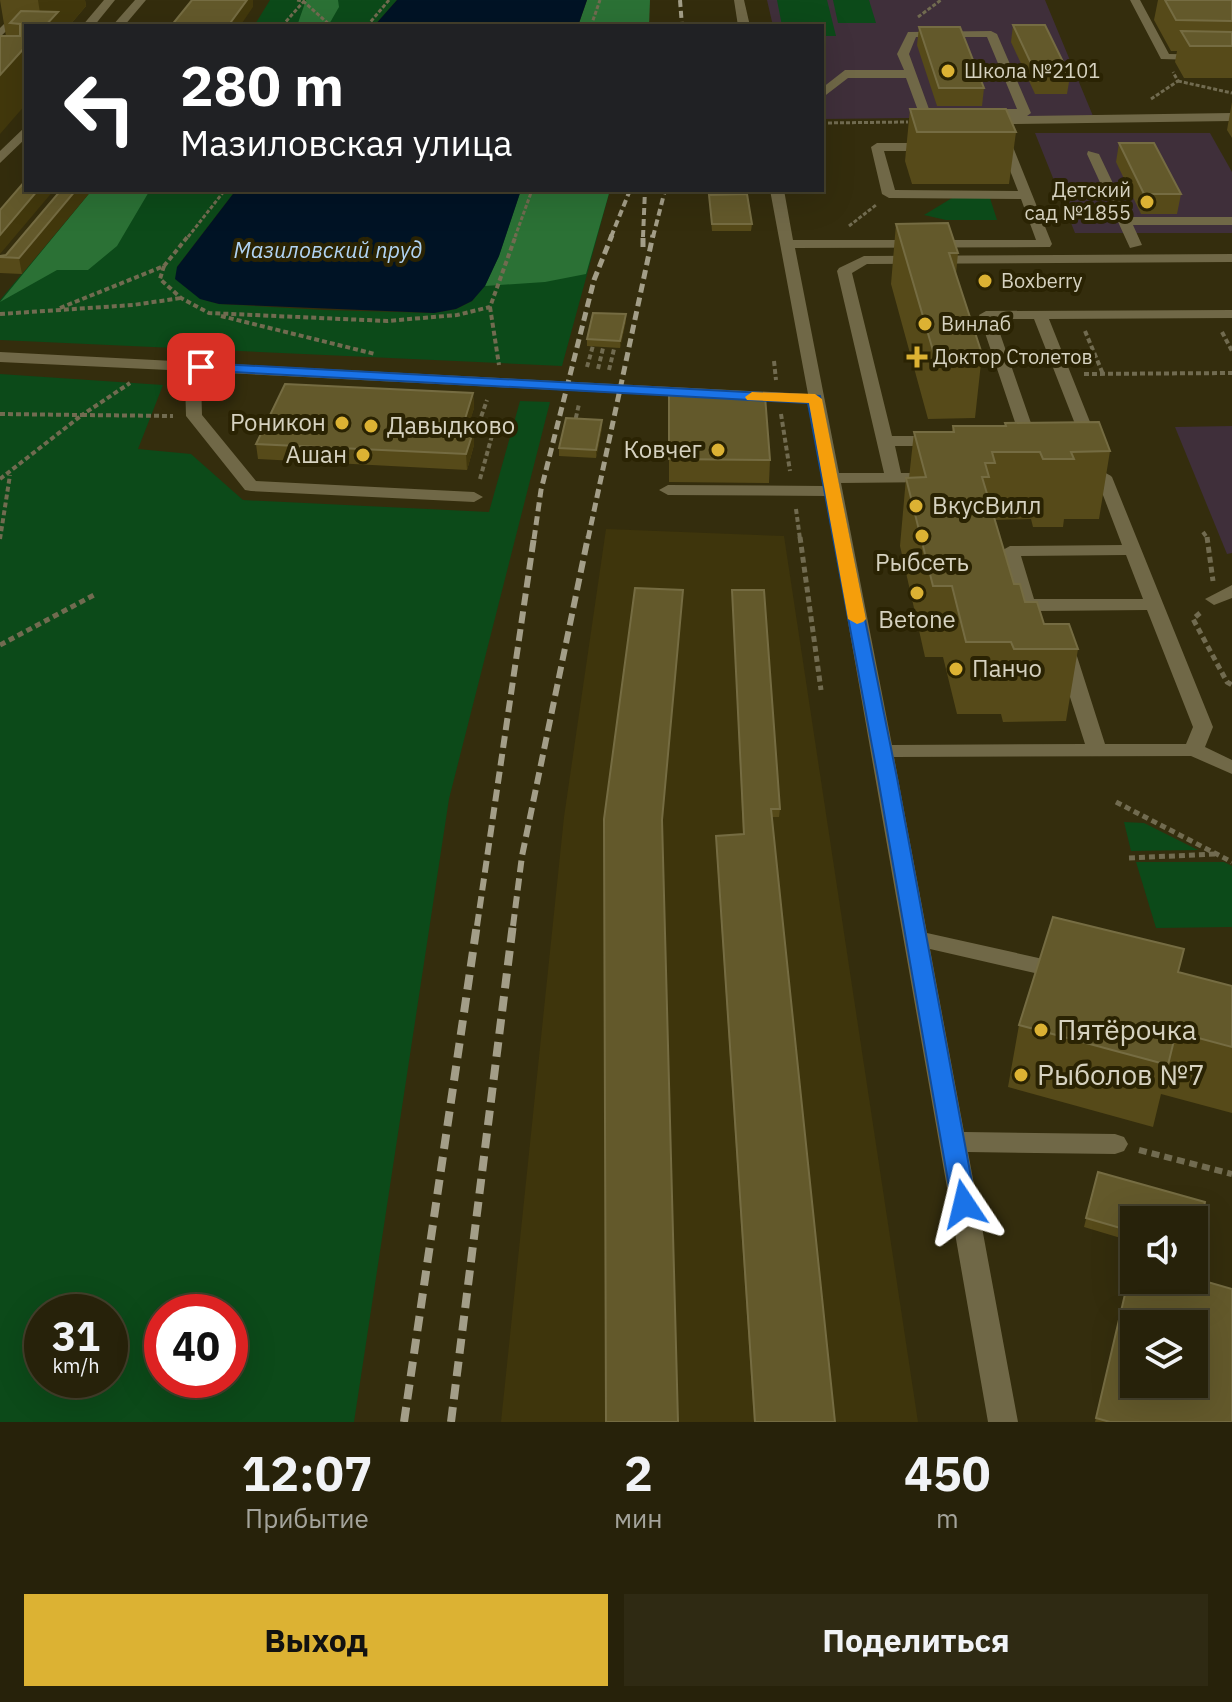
<!DOCTYPE html>
<html lang="ru">
<head>
<meta charset="utf-8">
<style>
	body { margin:0; font-family:"IBM Plex Sans",sans-serif; background:#2f2a13; color:#f1f3f6; height:100vh; display:flex; flex-direction:column; font-size:30px; white-space:nowrap }
	* { box-sizing:border-box; margin:0 }
	p { font-size:26px; color:#a4a49c }
	.icon { flex:none; width:44px; height:44px; fill:none; stroke:currentColor; stroke-width:2; stroke-linecap:round; stroke-linejoin:round }
	.map { position:relative; height:1422px; overflow:hidden }
	.drawer { display:flex; flex-direction:column; background:#27220a; flex:1 }
	.drawer>* { flex:none }
	.top-card { position:absolute; left:24px; top:24px; width:800px; height:168px; border-radius:0px; box-shadow:0 8px 32px #0002,0 0 0 2px #433f2b; background:#202124; color:#fff; overflow:hidden }
	.controls { position:absolute; left:1120px; top:1206px; display:grid; gap:16px }
	.controls a { display:grid; place-items:center; width:88px; height:88px; border-radius:0px; background:#27220a; box-shadow:0 8px 32px #0002,0 0 0 2px #433f2b; font-size:40px }
	.speed { position:absolute; left:24px; top:1294px; display:flex; gap:16px; font-size:40px; font-weight:700; text-align:center }
	.speed>* { display:grid; place-content:center; width:104px; height:104px; border-radius:50%; background:#27220a; box-shadow:0 8px 32px #0002,0 0 0 2px #433f2b; line-height:1 }
	.speed small { font-size:20px; font-weight:400 }
	.speed .limit { border:12px solid #d22; background:#fff; color:#111 }
	.pin { position:absolute; display:grid; place-items:center; width:68px; height:68px; color:#fff; margin:-34px; border-radius:16px; box-shadow:0 4px 12px #0006 }
	.me { position:absolute; width:88px; margin:-44px; rotate:350deg; stroke-linejoin:round; filter:drop-shadow(0 0 6px #0008) }
	.turn { display:flex; align-items:center; gap:28px; height:168px; padding:0 24px; font-size:36px }
	.turn .icon { width:104px; height:104px; stroke-width:2.5 }
	.turn b { display:block; font-size:56px; line-height:68px }
	.eta { display:flex; justify-content:space-evenly; align-items:center; height:136px; text-align:center }
	.eta b { font-size:48px; font-weight:700; line-height:56px }
	.cta { display:flex; gap:16px; margin-top:auto; padding:16px 24px }
	.cta a { flex:1; height:92px; border-radius:0px; background:#dcb233; color:#111; font-size:32px; font-weight:700; line-height:92px; text-align:center }
	.cta a+a { background:#2f2a13; color:#f1f3f6 }
	.map>svg:first-child { display:block }
	.built { fill:#3e350c }
	.education { fill:#3f2f3a }
	.green { fill:#0c4a19; fill-rule:evenodd }
	.forest { fill:#2b7135 }
	.water { fill:#001325 }
	.lines { fill:none; stroke-linecap:round; stroke-linejoin:round }
	.path-far3 { stroke:#716b50; stroke-width:3; stroke-dasharray:4 2; stroke-linecap:butt }
	.path-far2 { stroke:#716b50; stroke-width:4; stroke-dasharray:5 3; stroke-linecap:butt }
	.path-far1 { stroke:#716b50; stroke-width:5; stroke-dasharray:6 4; stroke-linecap:butt }
	.path { stroke:#716b50; stroke-width:6; stroke-dasharray:8 5; stroke-linecap:butt }
	.minor { fill:#706847; fill-rule:evenodd }
	.rail-far3 { stroke:#a39e88; stroke-width:4; stroke-dasharray:7 4; stroke-linecap:butt }
	.rail-far2 { stroke:#a39e88; stroke-width:5; stroke-dasharray:9 5; stroke-linecap:butt }
	.rail-far1 { stroke:#a39e88; stroke-width:6; stroke-dasharray:12 6; stroke-linecap:butt }
	.rail { stroke:#a39e88; stroke-width:8; stroke-dasharray:15 8; stroke-linecap:butt }
	.wall { fill:#564a19 }
	.shaded-wall { fill:#42380c }
	.building { fill:#63592b; stroke:#756c42; stroke-width:2; fill-rule:evenodd }
	.route { fill:#1a73e8; stroke:#114b97; stroke-width:2 }
	.slow { fill:#f59e0b }
	.poi-dot { fill:#dcb233; stroke:#2a2303; stroke-width:3 }
	.labels { text-anchor:middle; stroke-width:8; stroke-linejoin:round; paint-order:stroke }
	.far-poi-label { font-size:20px; fill:#d6d2c0; stroke:#2a2303; text-anchor:start }
	.far-water-label { font-size:22px; font-style:italic; fill:#b0d3f3; stroke:#2a2303 }
	.poi-label { font-size:24px; fill:#d6d2c0; stroke:#2a2303; text-anchor:end }
	.near-poi-label { font-size:28px; fill:#d6d2c0; stroke:#2a2303; text-anchor:start }
</style>
</head>
<body>
<div class="map">
<svg width="1232" height="1422" viewBox="0 0 1232 1422">
	<rect width="100%" height="100%" fill="#342d0d"/>
	<polygon class="built" points="606,529 784,536 918,1422 501,1422 564,817"/>
	<g class="education">
		<polygon points="767,0 1045,0 1093,116 822,119 822,26 773,26"/>
		<polygon points="1035,133 1210,133 1232,172 1232,233 1075,233"/>
		<polygon points="1232,426 1232,553 1227,554 1175,427"/>
	</g>
	<g class="green">
		<polygon points="270,0 397,0 374,26 254,26"/>
		<polygon points="777,0 827,0 836,36 822,36 822,26 782,26"/>
		<polygon points="833,0 869,0 876,23 838,23"/>
		<polygon points="92,190 236,190 177,267 201,299 219,304 324,310 434,313 456,309 472,301 484,286 521,190 610,190 562,366 0,340 0,300"/>
		<polygon points="952,198 990,198 997,220 946,220 924,215"/>
		<path d="M0,374l163,11 -25,64 53,5 52,46 246,12 31,-111 30,1 -101,397 -95,623h-354zM42,1312h68v68h-68zM162,1312h68v68h-68z"/>
		<polygon points="1124,822 1144,823 1198,850 1131,851"/>
		<polygon points="1136,862 1224,862 1232,866 1232,927 1156,928"/>
	</g>
	<g class="forest">
		<polygon points="306,0 338,0 339,7 328,26 297,26"/>
		<polygon points="587,0 650,0 649,26 578,26"/>
		<polygon points="92,190 150,190 117,246 88,270 57,270 0,302"/>
		<polygon points="521,190 610,190 586,274 545,282 485,286 499,256"/>
	</g>
	<g class="water">
		<polygon points="397,0 587,0 578,26 374,26"/>
		<polygon points="236,190 521,190 499,256 485,286 472,301 456,309 434,313 219,304 200,299 175,279 177,267"/>
	</g>
	<g class="lines">
		<g class="path-far3">
			<polyline points="297,0 303,1 331,26"/>
			<polyline points="918,17 941,0"/>
			<polyline points="282,26 305,0"/>
			<polyline points="367,26 389,0"/>
			<polyline points="591,26 600,0"/>
			<polyline points="1178,81 1232,93"/>
			<polyline points="1151,99 1178,81 1173,72"/>
			<polyline points="822,123 908,122"/>
			<polyline points="849,226 876,205"/>
			<polyline points="188,237 225,190"/>
			<polyline points="515,237 532,190"/>
		</g>
		<g class="path-far2">
			<polyline points="164,266 160,279 181,298 209,313 387,321 457,315 490,307 516,235"/>
			<polyline points="490,307 499,365"/>
			<polyline points="60,308 164,266 189,235"/>
			<polyline points="0,314 133,305 181,298"/>
			<polyline points="221,316 375,354"/>
			<polyline points="1085,331 1103,374"/>
			<polyline points="1222,332 1232,351"/>
			<polyline points="774,361 776,380"/>
			<polyline points="587,367 594,342"/>
			<polyline points="598,369 604,344"/>
			<polyline points="609,370 615,345"/>
			<polyline points="1084,374 1232,373"/>
			<polyline points="0,414 82,415 130,383"/>
			<polyline points="781,414 790,471"/>
			<polyline points="574,426 579,404"/>
			<polyline points="0,479 82,415 173,416"/>
			<polyline points="480,479 496,421 480,420 487,400"/>
			<polyline points="796,509 800,539"/>
			<polyline points="1203,532 1208,539"/>
			<polyline points="0,539 10,475"/>
		</g>
		<g class="path-far1">
			<polyline points="800,537 821,690"/>
			<polyline points="1207,537 1213,581"/>
			<polyline points="1200,613 1193,619 1227,682 1232,685"/>
			<polyline points="0,645 94,595"/>
			<polyline points="1116,802 1232,862"/>
			<polyline points="1129,858 1216,854"/>
		</g>
		<polyline class="path" points="1139,1150 1232,1174"/>
		<g class="minor">
			<polygon points="28,0 39,0 0,37 0,28"/>
			<polygon points="104,0 115,0 94,26 82,26"/>
			<polygon points="135,0 146,0 124,26 112,26"/>
			<polygon points="734,0 744,0 750,26 738,26"/>
			<polygon points="1130,0 1140,0 1169,54 1232,55 1232,61 1161,59"/>
			<polygon points="991,31 997,34 1031,113 1027,116 1232,113 1232,121 1012,124 1006,120 1010,117 978,116 978,110 982,109 1017,109 987,37 916,37 909,54 929,109 950,110 950,116 920,116 906,78 848,78 822,98 822,88 845,70 904,70 897,54 908,32"/>
			<polygon points="26,126 26,138 0,163 0,151"/>
			<path d="M1003,133l6,4 43,107 -2,3 -255,1 44,225h45l-47,-202 2,-3 25,-12 368,-2v8l-365,2 -15,9 40,163h45l8,5 -8,5h-42l6,27h33l8,5 -2,4 -99,1 51,262 193,-1 -30,-94 10,-6 10,6 30,94h81l7,-17 -46,-117 -110,1 5,17 -2,4h-14l-2,-4 -23,-77 9,-5 112,-1 -24,-63h-16l-8,-5c8,-8 30,-8 38,0l101,250 -8,20 27,13v14l-41,-18 -297,1 33,176 134,30 8,2 4,6 -4,6 -8,2 -131,-30 34,183 151,2 9,3 4,7 -4,7 -9,3 -147,-2 50,270h-30l-162,-926 -158,-1 -9,-5 9,-5 156,1 -15,-83 -603,-31 -5,8 1,35 54,66 218,11 9,5 -9,5 -223,-11 -6,-1 -59,-74 -1,-36 5,-9 -190,-9v-10l808,42 -38,-204h14l9,50h243l-15,-41 -132,-1 -7,-4 -11,-47 6,-4h55l6,4 -6,4h-48l11,39 123,1 -21,-54zM1126,555l17,44h-109l-13,-43z"/>
			<polygon points="1088,151 1099,154 1129,217 1232,217 1232,225 1133,225 1142,245 1130,248 1087,154"/>
			<polygon points="1232,310 1232,318 1049,319 1100,447 1092,452 1084,447 1034,319 995,319 1040,449 1032,454 1024,449 979,315 986,311"/>
			<polygon points="1232,585 1232,598 1214,605 1205,599"/>
		</g>
		<g class="rail-far3">
			<polyline points="680,0 682,26"/>
			<polyline points="611,237 630,190"/>
			<polyline points="643,237 645,190"/>
			<polyline points="653,237 665,190"/>
		</g>
		<g class="rail-far2">
			<polyline points="643,247 643,235"/>
			<polyline points="534,539 541,490 594,280 612,235"/>
			<polyline points="588,539 653,235"/>
		</g>
		<g class="rail-far1">
			<polyline points="477,926 534,537"/>
			<polyline points="513,926 522,856 588,537"/>
		</g>
		<g class="rail">
			<polyline points="404,1422 477,924"/>
			<polyline points="451,1422 513,924"/>
		</g>
	</g>
	<g class="wall">
		<polygon points="0,0 85,0 86,6 69,26 26,26 26,104 6,36"/>
		<polygon points="1158,0 1232,0 1232,78 1184,78 1175,62 1177,51 1171,51 1154,20"/>
		<polygon points="1013,25 1070,76 1067,94 1035,94 1011,42"/>
		<polygon points="919,27 984,88 982,106 937,106 917,45"/>
		<polygon points="1232,102 1232,138 1227,130"/>
		<polygon points="910,109 1016,132 1009,184 912,184 905,161"/>
		<polygon points="1119,143 1181,194 1177,214 1141,214 1116,162"/>
		<polygon points="61,190 22,274 0,273 0,256 6,255"/>
		<polygon points="709,195 752,224 751,231 712,231"/>
		<polygon points="896,224 958,253 956,274 982,354 975,418 928,419 891,284"/>
		<polygon points="626,321 620,348 587,346 587,339"/>
		<polygon points="473,393 474,408 467,429 474,445 467,470 258,459 256,444"/>
		<polygon points="669,394 770,460 769,483 669,482"/>
		<polygon points="602,420 602,428 596,458 559,456 559,448"/>
		<polygon points="1005,423 1110,451 1099,519 1064,519 1063,527 1033,527 1031,519 994,520 1014,584 1025,602 1044,624 1078,649 1066,721 1003,722 1001,714 957,714 943,657 925,657 900,546 906,478 909,478 914,432 952,432 953,426 1005,426"/>
		<polygon points="732,590 780,809 779,817 772,817 835,1422 754,1422 716,845 716,836 743,834"/>
		<polygon points="1178,973 1232,986 1232,1113 1161,1094 1153,1127 1008,1087 1019,1025"/>
		<polygon points="1098,1172 1205,1202 1194,1257 1194,1220 1134,1220 1134,1242 1084,1227"/>
		<polygon points="1133,1260 1232,1422 1095,1422"/>
	</g>
	<g class="shaded-wall">
		<polygon points="38,0 85,0 86,6 69,26 42,26"/>
		<polygon points="247,0 253,0 253,7 240,26 228,26"/>
		<polygon points="26,46 26,104 0,134 0,75"/>
		<polygon points="38,190 54,190 0,254 0,235"/>
		<polygon points="76,190 92,190 22,274 19,258"/>
		<polygon points="626,314 626,321 620,348 620,341"/>
		<polygon points="473,393 474,408 463,444 462,429"/>
		<polygon points="602,420 602,428 596,458 596,450"/>
		<polygon points="474,429 474,445 467,470 466,454"/>
	</g>
	<g class="building">
		<polygon points="192,0 247,0 228,26 171,26"/>
		<polygon points="1165,0 1232,0 1232,21 1176,20"/>
		<polygon points="21,11 58,12 45,26 26,26 26,46 0,75 0,36 20,36 20,24 10,23"/>
		<polygon points="1013,25 1045,25 1070,76 1037,76"/>
		<polygon points="919,27 960,27 984,88 939,88"/>
		<polygon points="1181,31 1232,32 1232,46 1190,46"/>
		<polygon points="910,109 1006,109 1016,132 917,132"/>
		<polygon points="1119,143 1154,143 1181,194 1144,194"/>
		<polygon points="26,180 26,190 38,190 0,235 0,210"/>
		<polygon points="61,190 76,190 19,258 0,257 0,256 6,255"/>
		<polygon points="747,194 752,224 712,224 709,195"/>
		<polygon points="948,223 958,253 949,253 982,354 934,354 896,224"/>
		<polygon points="593,313 626,314 620,341 587,339"/>
		<polygon points="285,384 473,393 462,429 474,429 466,454 256,444"/>
		<polygon points="669,394 765,396 770,460 669,459"/>
		<polygon points="566,418 602,420 596,450 559,448"/>
		<polygon points="1099,422 1110,451 1071,452 1074,459 1043,459 1040,452 992,452 995,463 985,463 989,477 982,477 1014,584 1020,584 1025,602 1037,602 1044,624 1069,624 1078,649 1014,649 1011,642 966,642 952,586 933,586 906,478 926,477 914,432 954,432 953,426 1006,426 1005,423"/>
		<polygon points="635,588 683,590 662,820 678,1422 606,1422 604,819"/>
		<polygon points="732,590 764,590 780,809 771,809 835,1422 755,1422 716,836 744,834"/>
		<polygon points="1053,917 1184,949 1178,972 1232,986 1232,1047 1176,1032 1168,1065 1019,1025"/>
		<polygon points="1098,1172 1205,1202 1196,1250 1194,1250 1194,1220 1134,1220 1134,1232 1086,1218"/>
		<path d="M1133,1260l1,20h60v-2l38,11v133h-122l-14,-4zM1134,1324h60v60h-60z"/>
	</g>
	<polygon class="route" points="201,363 820,396 897,778 976,1204 972,1211 964,1214 955,1211 952,1204 878,778 808,403 196,370 196,364"/>
	<polygon class="slow" points="752,392 815,394 822,399 866,619 863,622 857,624 848,619 809,403 747,400 745,397"/>
	<g class="poi-dot">
		<circle cx="948" cy="71" r="8"/>
		<circle cx="1147" cy="202" r="8"/>
		<circle cx="985" cy="281" r="8"/>
		<circle cx="925" cy="324" r="8"/>
		<path d="M913 345h8v8h8v8h-8v8h-8v-8h-8v-8h8z"/>
		<circle cx="342" cy="423" r="8"/>
		<circle cx="371" cy="426" r="8"/>
		<circle cx="718" cy="450" r="8"/>
		<circle cx="363" cy="455" r="8"/>
		<circle cx="916" cy="506" r="8"/>
		<circle cx="922" cy="536" r="8"/>
		<circle cx="917" cy="593" r="8"/>
		<circle cx="956" cy="669" r="8"/>
		<circle cx="1041" cy="1030" r="8"/>
		<circle cx="1021" cy="1075" r="8"/>
	</g>
	<g class="labels">
		<g class="far-poi-label">
			<text x="964" y="78">Школа №2101</text>
			<text x="1131" y="197" text-anchor="end">Детский<tspan x="1131" dy="23">сад №1855</tspan></text>
			<text x="1001" y="288">Boxberry</text>
			<text x="941" y="331">Винлаб</text>
			<text x="933" y="364">Доктор Столетов</text>
		</g>
		<g class="far-water-label">
			<text x="328" y="258">Мазиловский пруд</text>
		</g>
		<g class="poi-label">
			<text x="326" y="431">Роникон</text>
			<text x="387" y="434" text-anchor="start">Давыдково</text>
			<text x="702" y="458">Ковчег</text>
			<text x="347" y="463">Ашан</text>
			<text x="932" y="514" text-anchor="start">ВкусВилл</text>
			<text x="922" y="571" text-anchor="middle">Рыбсеть</text>
			<text x="917" y="628" text-anchor="middle">Betone</text>
			<text x="972" y="677" text-anchor="start">Панчо</text>
		</g>
		<g class="near-poi-label">
			<text x="1057" y="1040">Пятёрочка</text>
			<text x="1037" y="1085">Рыболов №7</text>
		</g>
	</g>
</svg>
<div class="controls">
<a><svg class="icon" aria-label="sound" viewBox="0 0 24 24"><path d="M4 9h4l5-4v14l-5-4H4zM17 9q2 3 0 6"/></svg></a>
<a><svg class="icon" aria-label="layers" viewBox="0 0 24 24"><path d="M12 4l9 5-9 5-9-5zM3 14l9 5 9-5"/></svg></a>
</div>
<div class="speed"><div>31<small>km/h</small></div><div class="limit">40</div></div>
<div class="pin" style="left:201px;top:367px;background:#d93025"><svg class="icon" aria-label="arrive" viewBox="0 0 24 24"><path d="M6 21V4h12l-3 4 3 4H6"/></svg></div>
<svg class="me" style="left:964px;top:1204px" viewBox="-20 -20 40 40"><path d="M0-17L14 15 0 8-14 15z" fill="#1a73e8" stroke="#fff" stroke-width="4"/></svg>
<div class="top-card">
<div class="turn"><svg class="icon" aria-label="left" viewBox="0 0 24 24"><path d="M17 20v-9H6M10 6l-5 5 5 5"/></svg><div><b>280 m</b>Мазиловская улица</div></div>
</div>
</div>
<section class="drawer">
<div class="eta">
<div><b>12:07</b><p>Прибытие</p></div>
<div><b>2</b><p>мин</p></div>
<div><b>450</b><p>m</p></div>
</div>
<div class="cta"><a>Выход</a><a>Поделиться</a></div>
</section>
</body>
</html>
